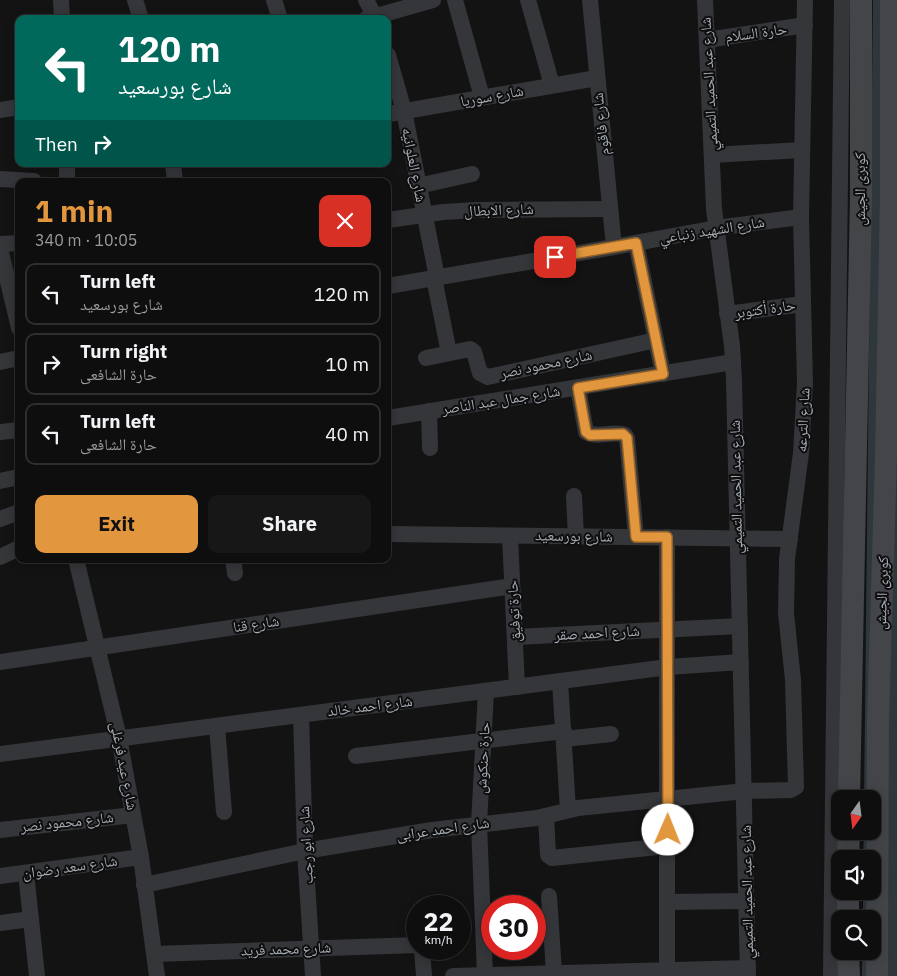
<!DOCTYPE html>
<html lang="en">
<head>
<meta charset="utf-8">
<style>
	body { margin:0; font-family:"IBM Plex Sans","Noto Naskh Arabic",sans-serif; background:#171718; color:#f1f3f6; height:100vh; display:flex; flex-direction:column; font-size:19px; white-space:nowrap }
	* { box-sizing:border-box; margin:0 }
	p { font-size:16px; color:#9b9c9e }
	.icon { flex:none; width:28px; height:28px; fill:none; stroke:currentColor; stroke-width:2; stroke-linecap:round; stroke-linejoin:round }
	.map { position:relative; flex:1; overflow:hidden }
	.side { position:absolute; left:15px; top:178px; width:376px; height:385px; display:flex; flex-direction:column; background:#0e0e0f; border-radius:10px; box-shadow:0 2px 12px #0003,0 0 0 1px #2e2e2f }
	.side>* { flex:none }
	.top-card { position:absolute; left:15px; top:15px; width:376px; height:152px; border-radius:10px; box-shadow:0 2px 12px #0003,0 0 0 1px #2e2e2f; background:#00695c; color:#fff; overflow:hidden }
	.needle { width:32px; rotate:194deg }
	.fabs { position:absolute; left:831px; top:790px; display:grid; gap:10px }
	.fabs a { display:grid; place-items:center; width:50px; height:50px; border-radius:10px; background:#0e0e0f; box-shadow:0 2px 12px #0003,0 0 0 1px #2e2e2f; font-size:25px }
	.speed { position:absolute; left:406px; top:895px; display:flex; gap:10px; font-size:25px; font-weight:700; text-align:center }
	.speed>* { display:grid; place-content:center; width:65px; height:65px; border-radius:50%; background:#0e0e0f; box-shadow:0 2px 12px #0003,0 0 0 1px #2e2e2f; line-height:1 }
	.speed small { font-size:12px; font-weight:400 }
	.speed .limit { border:8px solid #d22; background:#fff; color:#111 }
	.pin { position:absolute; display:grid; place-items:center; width:42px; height:42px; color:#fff; margin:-21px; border-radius:10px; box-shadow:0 2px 8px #0006 }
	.me { position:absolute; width:55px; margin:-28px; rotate:1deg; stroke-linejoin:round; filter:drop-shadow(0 0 4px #0008) }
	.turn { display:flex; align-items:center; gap:18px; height:105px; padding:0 20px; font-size:22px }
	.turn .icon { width:65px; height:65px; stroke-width:2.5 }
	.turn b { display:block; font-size:35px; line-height:42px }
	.then { display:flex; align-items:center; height:48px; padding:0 20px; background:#0003; gap:10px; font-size:19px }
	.round { display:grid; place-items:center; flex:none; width:52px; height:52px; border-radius:10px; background:#171718 }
	.headline { display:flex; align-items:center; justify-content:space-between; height:85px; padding:0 20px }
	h1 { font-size:30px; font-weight:700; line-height:38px; color:#e2963d }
	.button { display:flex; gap:10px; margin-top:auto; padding:10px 20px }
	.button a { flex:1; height:58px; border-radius:10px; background:#e2963d; color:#111; font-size:20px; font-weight:700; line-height:58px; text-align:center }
	.button a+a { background:#171718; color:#f1f3f6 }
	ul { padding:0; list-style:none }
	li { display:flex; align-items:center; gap:15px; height:62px; margin:0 10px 8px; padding:0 10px; border:2px solid #2e2e2f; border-radius:10px }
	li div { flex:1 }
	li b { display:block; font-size:19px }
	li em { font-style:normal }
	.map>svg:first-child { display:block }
	.water { fill:#2d373c }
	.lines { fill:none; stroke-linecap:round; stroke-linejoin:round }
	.street { stroke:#343639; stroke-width:16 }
	.secondary { stroke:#434549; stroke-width:22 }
	.route-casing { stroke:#936228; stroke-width:12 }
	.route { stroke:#e2963d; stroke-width:9 }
	.labels { text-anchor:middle; stroke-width:4; stroke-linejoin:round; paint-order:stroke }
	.street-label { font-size:15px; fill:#a6acb4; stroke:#0e0e0f }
</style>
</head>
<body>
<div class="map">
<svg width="897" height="976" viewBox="0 0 897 976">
	<rect width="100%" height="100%" fill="#131314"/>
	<polygon class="water" points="873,0 897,0 897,976 862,976 862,951 872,951 872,919 863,919 863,891 872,891 872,859 863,859 864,831 872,831 872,799 864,799"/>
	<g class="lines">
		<g class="street">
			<polyline points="61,0 62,19"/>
			<polyline points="135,0 141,19"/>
			<polyline points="274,0 280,19"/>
			<polyline points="366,0 376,19"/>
			<polyline points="455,0 482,97"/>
			<polyline points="528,0 552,85"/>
			<polyline points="590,0 614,247"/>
			<polyline points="705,0 714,209 732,346 734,381 748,976"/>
			<polyline points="366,19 433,0"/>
			<polyline points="707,40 805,25"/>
			<polyline points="388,55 404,111 437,277"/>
			<polyline points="0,110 19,107"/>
			<polyline points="388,114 597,78"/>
			<polyline points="712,155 802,150"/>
			<polyline points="173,164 175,181"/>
			<polyline points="0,179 34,181"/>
			<polyline points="67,181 67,164"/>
			<polyline points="418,186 472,174"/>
			<polyline points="388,220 443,212 476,210 610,209"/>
			<polyline points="636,243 663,374"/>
			<polyline points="0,244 19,243"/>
			<polyline points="0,248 19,328"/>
			<polyline points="434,278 449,353"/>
			<polyline points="388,286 614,247 716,228 801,217"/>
			<polyline points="727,314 803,304"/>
			<polyline points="426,358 470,349 474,352 480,373 488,377 656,340"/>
			<polyline points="0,362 19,358"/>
			<path d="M578,388l8,44c11,7 27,-2 39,3l2,3 9,99"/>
			<polyline points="429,411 430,448"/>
			<polyline points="388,418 733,362"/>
			<polyline points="0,432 19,430"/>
			<polyline points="0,481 19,477"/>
			<polyline points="574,496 576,536"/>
			<polyline points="0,519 19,512"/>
			<polyline points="388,534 790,539"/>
			<polyline points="510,536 517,687"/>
			<polyline points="0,557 19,548"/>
			<polyline points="76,559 119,738 141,857 157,976"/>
			<polyline points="233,559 235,573"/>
			<polyline points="515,637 740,626"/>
			<polyline points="0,662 512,586"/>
			<polyline points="560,681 568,810"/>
			<polyline points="301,715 305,851 313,976"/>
			<polyline points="217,726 224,812"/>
			<polyline points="564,739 611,734"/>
			<polyline points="0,754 668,667 741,662"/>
			<polyline points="356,756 564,731"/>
			<polyline points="546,816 548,855 552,858 667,846"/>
			<polyline points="0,830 133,815"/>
			<polyline points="26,873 37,976"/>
			<polyline points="0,876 141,857"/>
			<polyline points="144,885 305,851 432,830 537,818 578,808 745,791 791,790 796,787 793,680 786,613 787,559 801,453 805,383 801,217 805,0"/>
			<polyline points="549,896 554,973"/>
			<polyline points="667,902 747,901"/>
			<polyline points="0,923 31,919"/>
			<polyline points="422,949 424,976"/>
			<polyline points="155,954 418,945"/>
			<polyline points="485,975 479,824 486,691"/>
			<polyline points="453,976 748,968"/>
			<polyline points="667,976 667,537"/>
			<polyline points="831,976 842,0"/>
		</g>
		<g class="secondary">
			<polyline points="849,799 861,196 861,0"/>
			<polyline points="848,859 849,831"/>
			<polyline points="848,919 848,891"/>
			<polyline points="848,951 849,976"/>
			<polyline points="877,976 878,722 886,457 891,194 891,0"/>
		</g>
	</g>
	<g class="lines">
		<defs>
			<polyline id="route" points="555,257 636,243 663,374 578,388 586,432 590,435 623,434 627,438 636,537 667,537 668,830"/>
		</defs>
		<use href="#route" class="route-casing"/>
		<use href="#route" class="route"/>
	</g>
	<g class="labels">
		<g class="street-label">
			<text transform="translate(756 33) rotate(-8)" y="5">حارة السلام</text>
			<text transform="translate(709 84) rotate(-93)" y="5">شارع عبد الحميد التميمي</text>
			<text transform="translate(492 96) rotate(-10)" y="5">شارع سوريا</text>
			<text transform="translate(601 124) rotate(-96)" y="5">شارع فاقوم</text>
			<text transform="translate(414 165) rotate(79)" y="5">شارع العلوانيه</text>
			<text transform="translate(860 189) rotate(-90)" y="5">كوبرى الجيش</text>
			<text transform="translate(499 210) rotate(-2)" y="5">شارع الابطال</text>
			<text transform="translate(712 230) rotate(-9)" y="5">شارع الشهيد زنباعي</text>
			<text transform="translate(765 309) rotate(-8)" y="5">حارة أكتوبر</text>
			<text transform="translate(546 364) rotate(-12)" y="5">شارع محمود نصر</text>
			<text transform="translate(501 400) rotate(-9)" y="5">شارع جمال عبد الناصر</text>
			<text transform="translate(803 420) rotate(-87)" y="5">شارع الترعه</text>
			<text transform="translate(736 487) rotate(-91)" y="5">شارع عبد الحميد التميمي</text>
			<text transform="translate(574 536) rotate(1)" y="5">شارع بورسعيد</text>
			<text transform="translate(882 593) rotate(-88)" y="5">كوبرى الجيش</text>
			<text transform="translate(514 611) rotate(-93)" y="5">حارة توفيق</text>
			<text transform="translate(256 624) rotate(-8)" y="5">شارع قنا</text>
			<text transform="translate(597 633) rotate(-3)" y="5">شارع احمد صقر</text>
			<text transform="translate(370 706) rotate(-7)" y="5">شارع احمد خالد</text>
			<text transform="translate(483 758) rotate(-87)" y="5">حارة حنكوش</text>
			<text transform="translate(124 766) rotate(79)" y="5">شارع عيد فرغلى</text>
			<text transform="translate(67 822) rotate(-6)" y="5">شارع محمود نصر</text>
			<text transform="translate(443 829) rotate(-8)" y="5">شارع احمد عرابى</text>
			<text transform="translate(306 845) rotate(-93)" y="5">شارع ابو رجب</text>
			<text transform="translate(70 867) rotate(-8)" y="5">شارع سعد رضوان</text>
			<text transform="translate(747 892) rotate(-91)" y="5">شارع عبد الحميد التميمي</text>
			<text transform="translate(286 949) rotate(-2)" y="5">شارع محمد فريد</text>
		</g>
	</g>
</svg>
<div class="fabs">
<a><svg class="needle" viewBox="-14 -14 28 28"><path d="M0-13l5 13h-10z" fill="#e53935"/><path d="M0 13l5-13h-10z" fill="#9b9c9e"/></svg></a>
<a><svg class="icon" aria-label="sound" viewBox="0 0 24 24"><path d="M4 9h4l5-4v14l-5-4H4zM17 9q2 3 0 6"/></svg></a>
<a><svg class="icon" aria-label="search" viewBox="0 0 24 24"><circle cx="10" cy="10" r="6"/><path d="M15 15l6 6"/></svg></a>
</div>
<div class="speed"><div>22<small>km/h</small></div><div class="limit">30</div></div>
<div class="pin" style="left:555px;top:257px;background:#d93025"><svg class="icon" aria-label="arrive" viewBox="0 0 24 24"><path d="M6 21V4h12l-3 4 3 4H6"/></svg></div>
<svg class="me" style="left:668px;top:830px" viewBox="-20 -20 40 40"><circle r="19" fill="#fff"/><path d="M0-13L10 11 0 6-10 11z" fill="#e2963d"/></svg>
<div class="top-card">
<div class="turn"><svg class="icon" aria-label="left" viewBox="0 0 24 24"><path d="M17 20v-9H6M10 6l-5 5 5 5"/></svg><div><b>120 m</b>شارع بورسعيد</div></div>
<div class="then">Then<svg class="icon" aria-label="right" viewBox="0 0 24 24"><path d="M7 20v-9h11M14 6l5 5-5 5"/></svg></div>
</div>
<section class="side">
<div class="headline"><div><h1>1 min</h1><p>340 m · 10:05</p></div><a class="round" style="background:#d93025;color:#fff"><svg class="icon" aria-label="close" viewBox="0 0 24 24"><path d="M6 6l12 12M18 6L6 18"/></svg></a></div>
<ul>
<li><svg class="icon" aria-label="left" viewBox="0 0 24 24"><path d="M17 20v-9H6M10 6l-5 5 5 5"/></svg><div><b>Turn left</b><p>شارع بورسعيد</p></div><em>120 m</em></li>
<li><svg class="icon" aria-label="right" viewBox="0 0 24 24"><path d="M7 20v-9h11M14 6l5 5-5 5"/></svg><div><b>Turn right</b><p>حارة الشافعى</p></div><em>10 m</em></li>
<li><svg class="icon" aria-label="left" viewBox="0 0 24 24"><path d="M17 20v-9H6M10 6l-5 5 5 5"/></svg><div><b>Turn left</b><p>حارة الشافعى</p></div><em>40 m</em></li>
</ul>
<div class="button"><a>Exit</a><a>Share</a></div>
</section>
</div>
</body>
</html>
